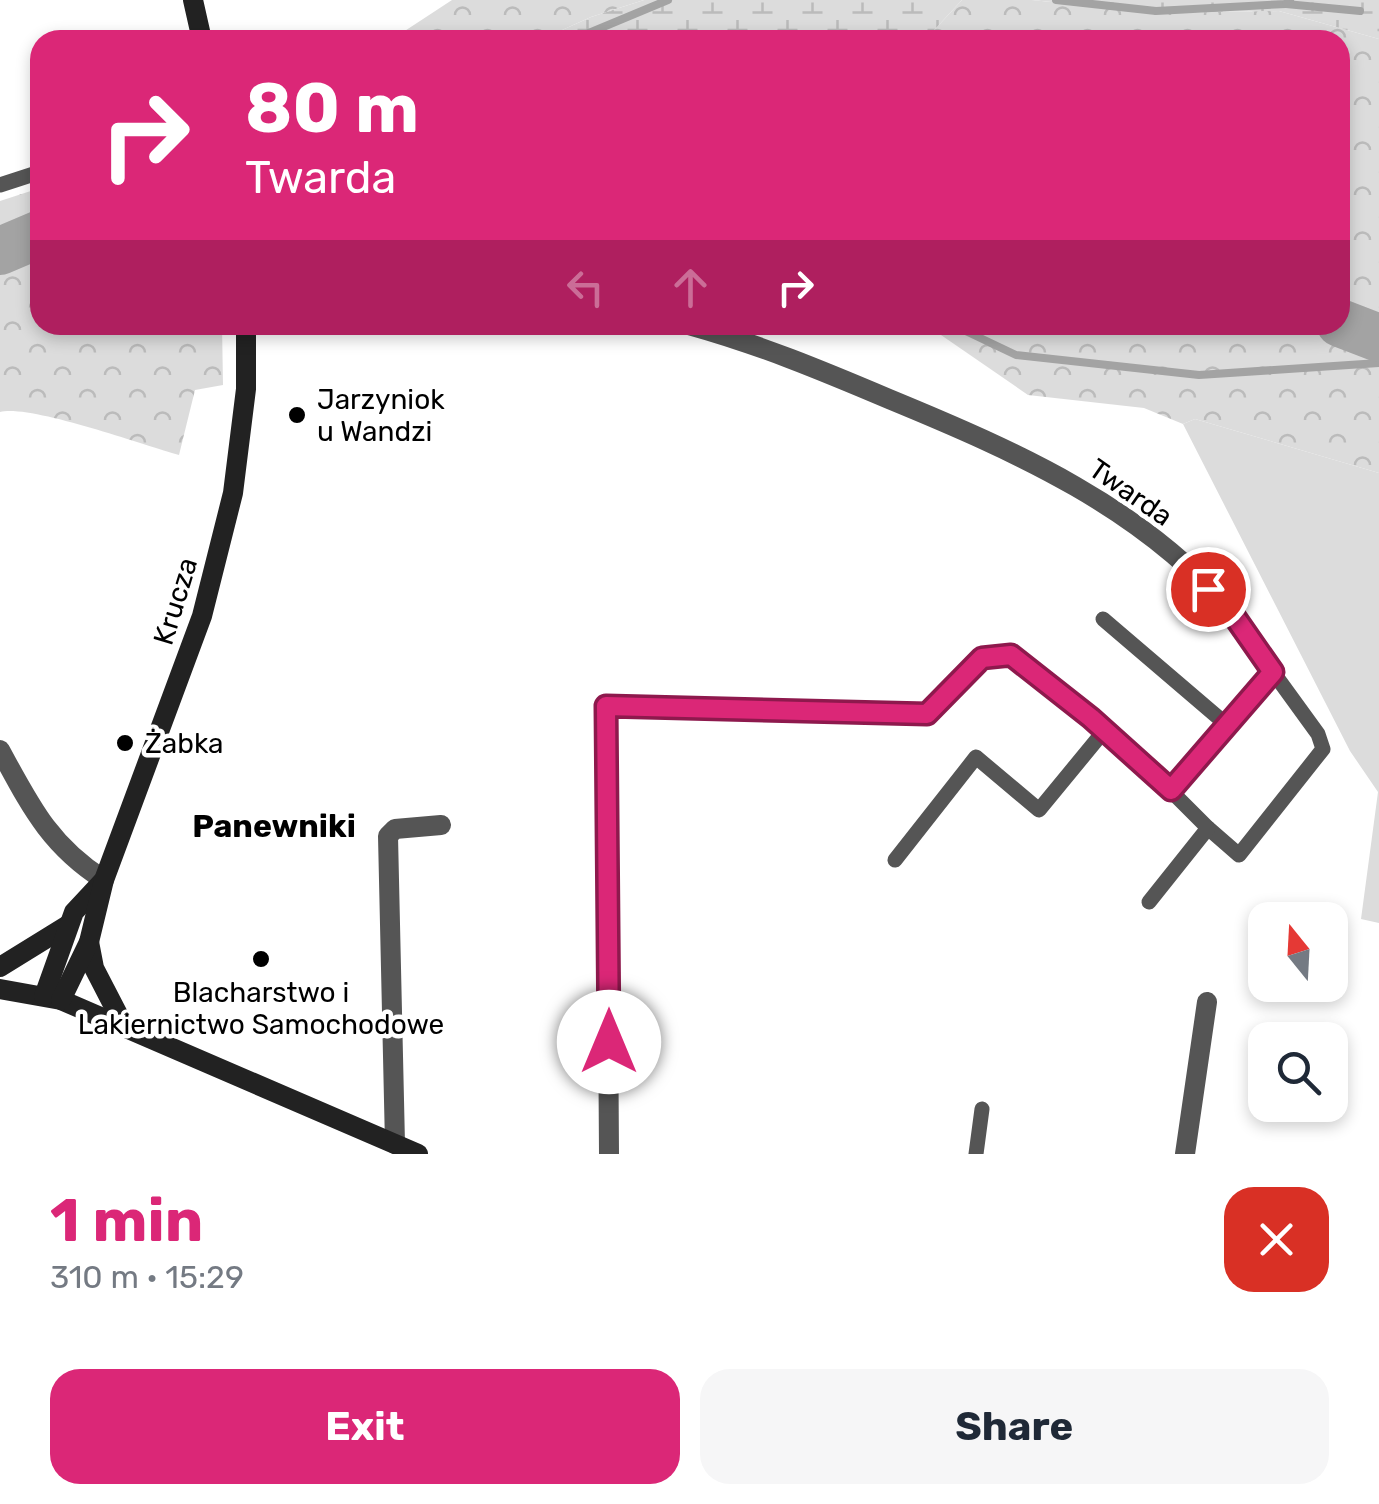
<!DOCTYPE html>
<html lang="en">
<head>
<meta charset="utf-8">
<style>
	body { margin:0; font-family:Rubik,sans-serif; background:#f6f6f7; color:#1f2937; height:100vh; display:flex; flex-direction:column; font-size:38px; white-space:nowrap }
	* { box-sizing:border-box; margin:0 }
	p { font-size:32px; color:#747a83 }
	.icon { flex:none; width:55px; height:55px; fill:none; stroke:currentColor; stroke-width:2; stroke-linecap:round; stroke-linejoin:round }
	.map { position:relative; height:1154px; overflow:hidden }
	.drawer { display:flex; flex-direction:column; background:#fff; flex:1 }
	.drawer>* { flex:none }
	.banner { position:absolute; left:30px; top:30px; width:1320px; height:305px; border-radius:30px; box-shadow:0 5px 15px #0003; background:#db2777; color:#fff; overflow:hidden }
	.needle { width:65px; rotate:342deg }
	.fabs { position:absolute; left:1248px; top:902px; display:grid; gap:20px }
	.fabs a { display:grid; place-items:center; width:100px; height:100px; border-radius:20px; background:#fff; box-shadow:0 5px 15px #0003; font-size:50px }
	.pin { position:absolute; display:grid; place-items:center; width:85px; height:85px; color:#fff; margin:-42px; border:5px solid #fff; border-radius:50%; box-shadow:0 2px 10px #0007 }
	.me { position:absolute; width:110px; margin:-55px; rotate:0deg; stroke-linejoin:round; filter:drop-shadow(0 0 8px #0008) }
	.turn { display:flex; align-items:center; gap:35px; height:210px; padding:0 50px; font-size:45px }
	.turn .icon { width:130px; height:130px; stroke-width:2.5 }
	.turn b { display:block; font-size:70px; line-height:85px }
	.lanes { display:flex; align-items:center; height:95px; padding:0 50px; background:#0003; justify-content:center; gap:50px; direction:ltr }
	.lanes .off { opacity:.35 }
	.round { display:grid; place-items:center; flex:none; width:105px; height:105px; border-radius:30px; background:#f6f6f7 }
	.headline { display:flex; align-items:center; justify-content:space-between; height:170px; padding:0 50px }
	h1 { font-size:60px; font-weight:700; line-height:75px; color:#db2777 }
	.cta { display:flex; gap:20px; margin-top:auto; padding:20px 50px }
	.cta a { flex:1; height:115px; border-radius:30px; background:#db2777; color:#fff; font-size:40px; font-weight:700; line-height:115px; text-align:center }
	.cta a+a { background:#f6f6f7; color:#1f2937 }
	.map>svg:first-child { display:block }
	.grass { fill:#dcdcdc }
	.forest { fill:url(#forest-crowns) }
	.wetland { fill:url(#wetland-marsh) }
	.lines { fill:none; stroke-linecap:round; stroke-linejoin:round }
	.stream { stroke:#a3a3a3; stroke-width:8 }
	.river { stroke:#a3a3a3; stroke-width:48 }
	.lane { stroke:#555; stroke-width:15 }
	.street { stroke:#555; stroke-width:20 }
	.secondary { stroke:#222; stroke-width:20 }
	.route-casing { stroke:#8e194d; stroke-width:25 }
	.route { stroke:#db2777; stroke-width:18 }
	.poi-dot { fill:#000; stroke:#fff; stroke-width:4 }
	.labels { text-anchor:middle; stroke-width:9; stroke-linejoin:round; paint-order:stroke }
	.poi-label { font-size:28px; fill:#000; stroke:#fff; text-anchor:start }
	.street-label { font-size:28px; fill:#000; stroke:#fff }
	.quarter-label { font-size:32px; font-weight:bold; fill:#000; stroke:#fff }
</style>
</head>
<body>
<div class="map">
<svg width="1379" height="1154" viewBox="0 0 1379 1154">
	<defs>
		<pattern id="forest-crowns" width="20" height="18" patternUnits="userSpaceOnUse" patternTransform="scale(2.5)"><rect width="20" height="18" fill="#dcdcdc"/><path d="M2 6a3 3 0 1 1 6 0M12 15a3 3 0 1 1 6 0" fill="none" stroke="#bbb"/></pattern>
		<pattern id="wetland-marsh" width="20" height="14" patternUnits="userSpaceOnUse" patternTransform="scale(2.5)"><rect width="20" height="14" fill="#dcdcdc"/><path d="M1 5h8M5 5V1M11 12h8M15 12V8" fill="none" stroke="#bbb"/></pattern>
	</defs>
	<rect width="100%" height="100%" fill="#fff"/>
	<polygon class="grass" points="1195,419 1379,473 1379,923 1361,919 1378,792 1350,751 1183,424"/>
	<g class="forest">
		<polygon points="452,0 644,0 591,17 540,40 391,40"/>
		<polygon points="962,0 1032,0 1156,13 1279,11 1379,39 1379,473 1195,419 1183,424 1144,408 1028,395 941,335 919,325 1340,325 1340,40 925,40"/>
		<polygon points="40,188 40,225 0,241 0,201"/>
		<path d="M40,248v77h182l1,60 -28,5 -16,65c-36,-10 -149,-51 -179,-43v-147z"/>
	</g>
	<g class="wetland">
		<polygon points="644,0 962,0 925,40 540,40 591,17"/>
		<polygon points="1032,0 1379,0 1379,39 1279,11 1156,13"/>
	</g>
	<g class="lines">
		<g class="stream">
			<polyline points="1056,0 1156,11 1286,4 1290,0"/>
			<polyline points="1286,4 1360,11"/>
			<polyline points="572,40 668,0"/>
			<polyline points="953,325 1016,355 1199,375 1379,363"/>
		</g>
		<g class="river">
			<polyline points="0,251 40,234"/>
			<polyline points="1340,323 1379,338"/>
		</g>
		<g class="lane">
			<polyline points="0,185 40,172"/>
			<polyline points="1103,619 1227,725"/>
			<polyline points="1208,828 1239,855 1323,749 1318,734 1273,672"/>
			<polyline points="895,860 976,757 1039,810 1104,731"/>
			<polyline points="1149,902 1208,828 1171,791"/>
			<polyline points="976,1154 982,1109"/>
		</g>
		<g class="street">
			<path d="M0,750c30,55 49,95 104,130"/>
			<polyline points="395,1144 388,836 395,829 441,825"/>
			<path d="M609,1154l-3,-448 321,7 55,-55 29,-3 80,64 80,72 102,-119c-13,-19 -24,-39 -39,-57 -89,-107 -219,-164 -345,-216 -66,-28 -131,-55 -200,-74"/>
			<polyline points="1185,1154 1207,1002"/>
		</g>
		<g class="secondary">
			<polyline points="193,0 202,40"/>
			<polyline points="89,942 94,968 124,1026"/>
			<polyline points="0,967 68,925"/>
			<polyline points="0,989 61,1000 418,1154"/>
			<polyline points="44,996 74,912 102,882"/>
			<polyline points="61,1000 89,942 104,880 202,616 233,493 246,389 246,325"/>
		</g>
	</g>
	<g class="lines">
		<defs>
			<polyline id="route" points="609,1042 606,706 927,714 982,658 1011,655 1091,718 1171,790 1273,672 1234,616 1208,589"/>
		</defs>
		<use href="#route" class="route-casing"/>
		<use href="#route" class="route"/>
	</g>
	<g class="poi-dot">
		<circle cx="297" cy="415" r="10"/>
		<circle cx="125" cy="743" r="10"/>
		<circle cx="261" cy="959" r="10"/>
	</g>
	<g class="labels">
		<g class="poi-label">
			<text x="317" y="409">Jarzyniok<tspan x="317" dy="32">u Wandzi</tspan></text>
			<text x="145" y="753">Żabka</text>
			<text x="261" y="1002" text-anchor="middle">Blacharstwo i<tspan x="261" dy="32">Lakiernictwo Samochodowe</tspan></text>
		</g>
		<g class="street-label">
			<text transform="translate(1131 492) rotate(35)" y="10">Twarda</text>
			<text transform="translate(175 601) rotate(-73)" y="10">Krucza</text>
		</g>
		<g class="quarter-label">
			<text x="274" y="837">Panewniki</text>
		</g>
	</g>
</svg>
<div class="fabs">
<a><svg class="needle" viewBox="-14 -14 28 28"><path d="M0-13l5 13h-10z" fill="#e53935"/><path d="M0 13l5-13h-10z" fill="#747a83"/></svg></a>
<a><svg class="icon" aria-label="search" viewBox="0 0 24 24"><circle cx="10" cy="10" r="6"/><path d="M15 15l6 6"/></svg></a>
</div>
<div class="pin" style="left:1208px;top:589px;background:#d93025"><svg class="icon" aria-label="arrive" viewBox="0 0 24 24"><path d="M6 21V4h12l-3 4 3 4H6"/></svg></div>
<svg class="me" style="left:609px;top:1042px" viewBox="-20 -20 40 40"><circle r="19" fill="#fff"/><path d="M0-13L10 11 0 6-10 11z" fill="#db2777"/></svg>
<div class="banner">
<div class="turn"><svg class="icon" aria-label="right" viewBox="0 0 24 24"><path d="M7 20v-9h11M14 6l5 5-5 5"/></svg><div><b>80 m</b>Twarda</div></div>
<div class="lanes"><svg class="icon off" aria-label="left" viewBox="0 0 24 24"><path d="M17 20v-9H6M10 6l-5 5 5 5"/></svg><svg class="icon off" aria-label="ahead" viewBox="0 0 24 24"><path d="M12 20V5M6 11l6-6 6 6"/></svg><svg class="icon" aria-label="right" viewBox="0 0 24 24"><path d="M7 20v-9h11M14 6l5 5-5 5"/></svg></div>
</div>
</div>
<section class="drawer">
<div class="headline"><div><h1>1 min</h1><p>310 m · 15:29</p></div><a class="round" style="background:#d93025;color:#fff"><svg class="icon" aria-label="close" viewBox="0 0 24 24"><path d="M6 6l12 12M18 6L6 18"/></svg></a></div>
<div class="cta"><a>Exit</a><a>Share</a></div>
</section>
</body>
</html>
